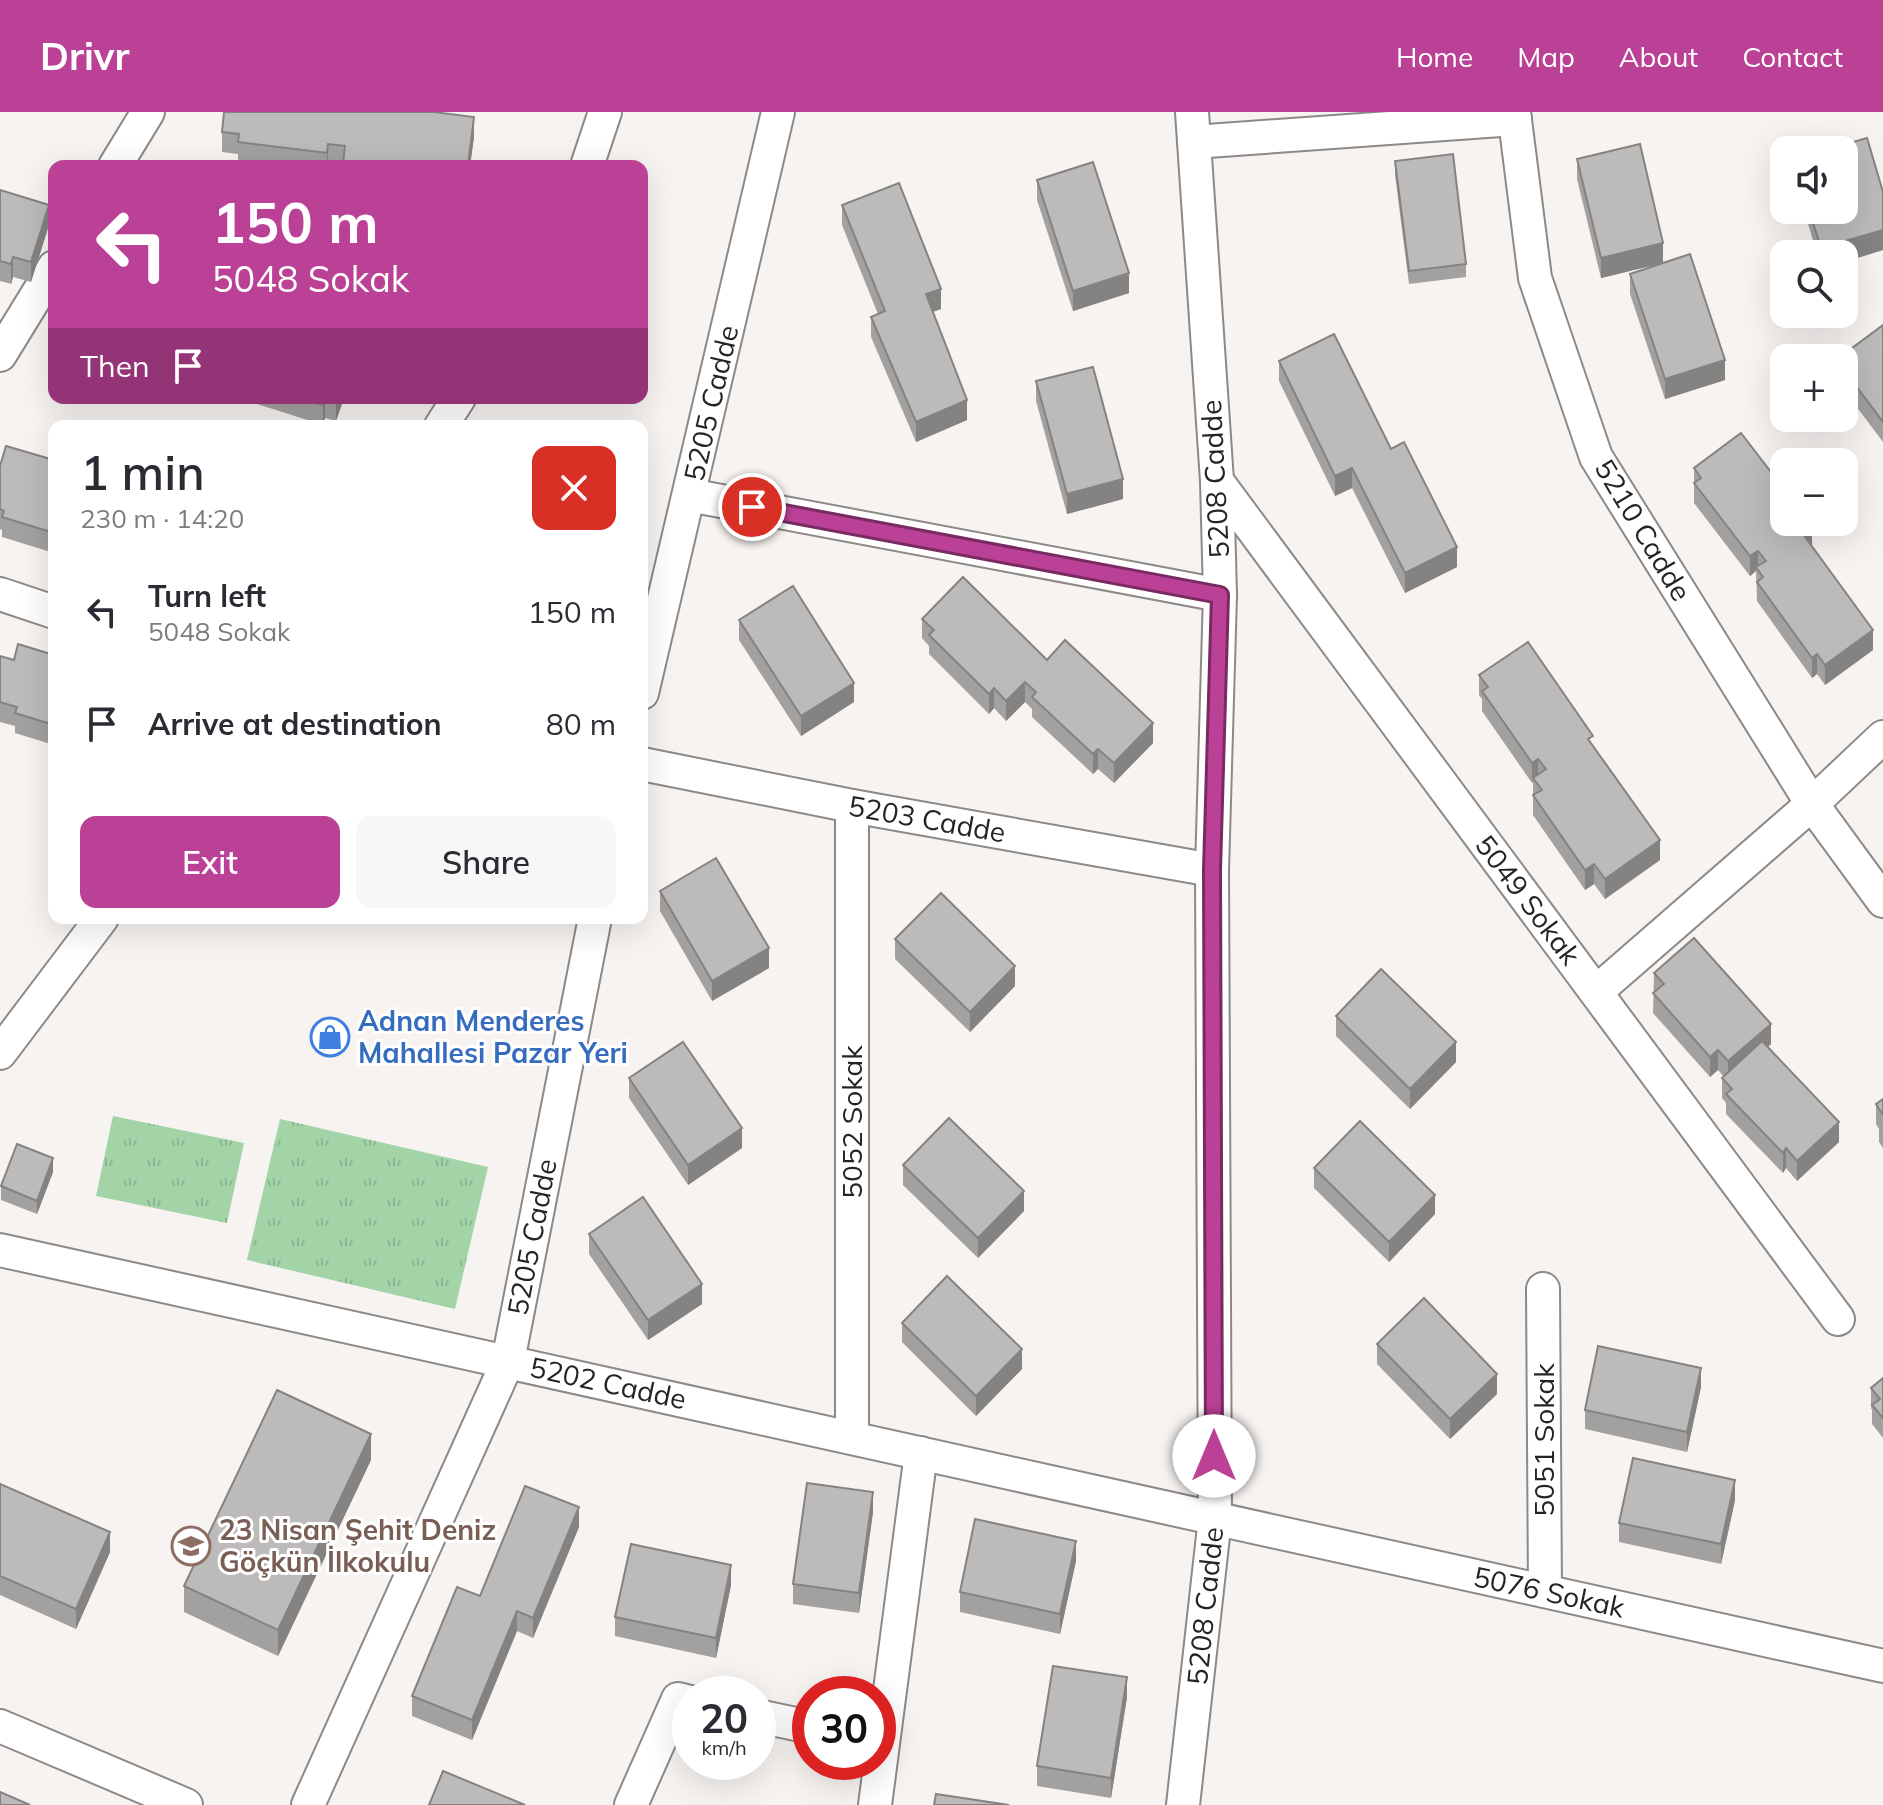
<!DOCTYPE html>
<html lang="en">
<head>
<meta charset="utf-8">
<style>
	body { margin:0; font-family:Mulish,sans-serif; background:#f7f7f7; color:#2b2b33; height:100vh; display:flex; flex-direction:column; font-size:30px; white-space:nowrap }
	* { box-sizing:border-box; margin:0 }
	p { font-size:26px; color:#7c7c81 }
	.icon { flex:none; width:44px; height:44px; fill:none; stroke:currentColor; stroke-width:2; stroke-linecap:round; stroke-linejoin:round }
	.map { position:relative; flex:1; overflow:hidden }
	.panel { position:absolute; left:48px; top:308px; width:600px; height:504px; display:flex; flex-direction:column; background:#fff; border-radius:16px; box-shadow:0 8px 32px #0002 }
	.panel>* { flex:none }
	.top-card { position:absolute; left:48px; top:48px; width:600px; height:244px; border-radius:16px; box-shadow:0 8px 32px #0002; background:#ba4195; color:#fff; overflow:hidden }
	.fabs { position:absolute; left:1770px; top:24px; display:grid; gap:16px }
	.fabs a { display:grid; place-items:center; width:88px; height:88px; border-radius:16px; background:#fff; box-shadow:0 8px 32px #0002; font-size:40px }
	.speed { position:absolute; left:672px; top:1564px; display:flex; gap:16px; font-size:40px; font-weight:700; text-align:center }
	.speed>* { display:grid; place-content:center; width:104px; height:104px; border-radius:50%; background:#fff; box-shadow:0 8px 32px #0002; line-height:1 }
	.speed small { font-size:20px; font-weight:400 }
	.speed .limit { border:12px solid #d22; background:#fff; color:#111 }
	.pin { position:absolute; display:grid; place-items:center; width:68px; height:68px; color:#fff; margin:-34px; border:4px solid #fff; border-radius:50%; box-shadow:0 2px 8px #0007 }
	.me { position:absolute; width:88px; margin:-44px; rotate:0deg; stroke-linejoin:round; filter:drop-shadow(0 0 6px #0008) }
	.turn { display:flex; align-items:center; gap:28px; height:168px; padding:0 32px; font-size:36px }
	.turn .icon { width:104px; height:104px; stroke-width:2.5 }
	.turn b { display:block; font-size:56px; line-height:68px }
	.then { display:flex; align-items:center; height:76px; padding:0 32px; background:#0003; gap:16px; font-size:30px }
	.round { display:grid; place-items:center; flex:none; width:84px; height:84px; border-radius:16px; background:#f7f7f7 }
	.summary { display:flex; align-items:center; justify-content:space-between; height:136px; padding:0 32px }
	h1 { font-size:48px; font-weight:600; line-height:60px }
	.primary-button { display:flex; gap:16px; margin-top:auto; padding:16px 32px }
	.primary-button a { flex:1; height:92px; border-radius:16px; background:#ba4195; color:#fff; font-size:32px; font-weight:600; line-height:92px; text-align:center }
	.primary-button a+a { background:#f7f7f7; color:#2b2b33 }
	ul { padding:0; list-style:none }
	li { display:flex; align-items:center; gap:24px; height:112px; padding:0 32px }
	li div { flex:1 }
	li b { display:block; font-size:30px }
	li em { font-style:normal }
	header { display:flex; align-items:center; gap:48px; box-sizing:border-box; height:112px; padding:0 40px; background:#ba4195; color:#fff }
	header strong { font-size:38px }
	nav { display:flex; gap:44px; margin-inline-start:auto; font-size:28px }
	.map>svg:first-child { display:block }
	.park { fill:url(#park-tufts) }
	.lines { fill:none; stroke-linecap:round; stroke-linejoin:round }
	.street-casing { stroke:#8c8987; stroke-width:36 }
	.street { stroke:#fff; stroke-width:32 }
	.wall { fill:#a3a19f }
	.shaded-wall { fill:#848382 }
	.building { fill:#bdbbb9; stroke:#848382; stroke-width:2 }
	.route-casing { stroke:#792a61; stroke-width:20 }
	.route { stroke:#ba4195; stroke-width:14 }
	.labels { text-anchor:middle; stroke-width:6; stroke-linejoin:round; paint-order:stroke }
	.street-label { font-size:28px; fill:#252423; stroke:#fff }
	.shop-label { font-size:28px; font-weight:bold; fill:#366cbe; stroke:#fff; text-anchor:start }
	.education-label { font-size:28px; font-weight:bold; fill:#785e54; stroke:#fff; text-anchor:start }
</style>
</head>
<body>
<header>
<strong>Drivr</strong>
<nav><a>Home</a><a>Map</a><a>About</a><a>Contact</a></nav>
</header>
<div class="map">
<svg width="1883" height="1693" viewBox="0 0 1883 1693">
	<defs>
		<pattern id="park-tufts" width="24" height="20" patternUnits="userSpaceOnUse" patternTransform="scale(2)"><rect width="24" height="20" fill="#a3d4a8"/><path d="M3 7l-1-3M5 7V3M7 7l1-3M15 17l-1-3M17 17v-4M19 17l1-3" fill="none" stroke="#8cb690"/></pattern>
	</defs>
	<rect width="100%" height="100%" fill="#f6f3f1"/>
	<g class="park">
		<polygon points="113,1004 244,1031 227,1111 96,1084"/>
		<polygon points="280,1007 488,1055 455,1197 247,1148"/>
	</g>
	<g class="lines">
		<defs>
			<g id="street">
				<polyline points="1514,0 1535,166 1596,345 1812,692 1883,789"/>
				<polyline points="1194,30 1515,7"/>
				<polyline points="115,54 148,0"/>
				<polyline points="587,54 605,0"/>
				<polyline points="0,243 54,155"/>
				<polyline points="441,314 459,286"/>
				<polyline points="1217,369 1838,1207"/>
				<polyline points="689,383 1220,483"/>
				<polyline points="0,482 54,500"/>
				<polyline points="642,581 778,0"/>
				<polyline points="642,652 852,694 1212,758"/>
				<polyline points="852,694 852,1325"/>
				<polyline points="1596,880 1812,692 1883,625"/>
				<polyline points="0,941 102,806"/>
				<polyline points="0,1138 1883,1554"/>
				<polyline points="1543,1177 1545,1479"/>
				<polyline points="758,1604 810,1615"/>
				<polyline points="0,1614 186,1693"/>
				<polyline points="308,1693 508,1249 595,806"/>
				<polyline points="631,1693 678,1587 690,1590"/>
				<polyline points="875,1693 921,1341"/>
				<polyline points="1183,1693 1215,1406 1212,758 1220,483 1217,369 1192,0"/>
			</g>
		</defs>
		<use href="#street" class="street-casing"/>
		<use href="#street" class="street"/>
	</g>
	<g class="wall">
		<polygon points="222,20 474,25 470,54 343,54 328,52 328,54 270,54 238,50 238,42 222,40"/>
		<polygon points="1577,47 1663,151 1725,268 1665,287 1630,182 1630,162 1658,152 1601,166 1577,67"/>
		<polygon points="1395,49 1466,152 1466,165 1409,172 1395,63"/>
		<polygon points="1037,68 1129,181 1073,199 1037,88"/>
		<polygon points="0,78 49,113 31,170 13,165 11,172 0,169"/>
		<polygon points="1883,80 1883,138 1844,150 1844,142 1817,142 1804,98 1844,98"/>
		<polygon points="842,93 941,197 933,200 967,308 916,330 871,225 871,205 878,202 842,113"/>
		<polygon points="1883,213 1883,330 1847,282 1847,266 1844,262 1844,242"/>
		<polygon points="1279,249 1457,455 1405,481 1352,376 1335,384 1279,269"/>
		<polygon points="1036,269 1123,387 1067,402 1036,289"/>
		<polygon points="191,286 212,286 211,292"/>
		<polygon points="238,286 344,286 336,309 325,306 323,313"/>
		<polygon points="54,348 54,441 2,425 2,418 0,417 0,354"/>
		<polygon points="1694,356 1812,434 1873,538 1825,573 1817,562 1812,566 1757,489 1756,459 1750,464 1694,391"/>
		<polygon points="922,507 1047,548 1153,631 1114,671 1098,657 1093,662 1032,605 1032,597 1025,590 1006,609 994,596 989,602 929,542 929,534 922,526"/>
		<polygon points="739,508 854,590 801,624 739,528"/>
		<polygon points="54,543 54,633 15,621 15,614 0,610 0,611 0,544 14,548"/>
		<polygon points="1479,563 1593,634 1660,748 1605,787 1594,772 1585,778 1533,703 1533,670 1532,671 1482,599 1482,587 1479,583"/>
		<polygon points="660,779 769,856 712,889 660,799"/>
		<polygon points="895,827 1015,874 970,920 895,847"/>
		<polygon points="1654,861 1771,932 1768,935 1839,1030 1797,1069 1786,1056 1783,1061 1726,1002 1726,991 1722,986 1722,966 1724,965 1718,958 1710,965 1653,901"/>
		<polygon points="1336,904 1456,950 1410,997 1336,924"/>
		<polygon points="629,966 742,1036 688,1073 629,986"/>
		<polygon points="1883,987 1883,1036 1879,1030 1879,1017 1876,1012 1876,992"/>
		<polygon points="903,1053 1024,1099 978,1146 903,1073"/>
		<polygon points="1314,1056 1435,1102 1389,1150 1314,1076"/>
		<polygon points="53,1060 37,1102 1,1088 1,1074"/>
		<polygon points="589,1122 702,1192 648,1228 589,1142"/>
		<polygon points="902,1211 1022,1257 976,1304 902,1230"/>
		<polygon points="1377,1232 1497,1282 1450,1327 1377,1252"/>
		<polygon points="1883,1266 1883,1326 1872,1312 1872,1298 1871,1296 1871,1276"/>
		<polygon points="1701,1275 1687,1340 1585,1317 1585,1298"/>
		<polygon points="371,1348 278,1544 184,1500 184,1474"/>
		<polygon points="0,1372 110,1440 76,1517 0,1483"/>
		<polygon points="1735,1388 1721,1452 1619,1430 1619,1411"/>
		<polygon points="873,1400 859,1501 793,1492 793,1472"/>
		<polygon points="579,1415 533,1526 517,1519 472,1628 412,1604 412,1584 480,1484"/>
		<polygon points="1076,1449 1060,1522 960,1500 960,1480"/>
		<polygon points="731,1473 716,1546 615,1524 615,1505"/>
		<polygon points="1127,1585 1111,1686 1037,1674 1037,1654"/>
	</g>
	<g class="shaded-wall">
		<polygon points="474,5 474,25 470,54 468,54"/>
		<polygon points="328,32 328,54 327,54 327,41"/>
		<polygon points="49,93 49,113 31,170 31,150"/>
		<polygon points="1883,118 1883,138 1844,150 1844,142 1821,142 1821,136"/>
		<polygon points="1663,131 1663,151 1601,166 1601,146"/>
		<polygon points="13,145 13,165 11,172 11,152"/>
		<polygon points="1129,161 1129,181 1073,199 1073,179"/>
		<polygon points="941,177 941,197 926,202 926,182"/>
		<polygon points="1725,248 1725,268 1665,287 1665,267"/>
		<polygon points="325,286 325,306 323,313 323,293"/>
		<polygon points="337,286 344,286 336,309 336,290"/>
		<polygon points="967,288 967,308 916,330 916,310"/>
		<polygon points="1352,356 1352,376 1335,384 1335,364"/>
		<polygon points="1123,367 1123,387 1067,402 1067,382"/>
		<polygon points="1812,414 1812,434 1803,422"/>
		<polygon points="1457,435 1457,455 1405,481 1405,461"/>
		<polygon points="1758,439 1758,457 1756,455 1756,459 1750,464 1750,444"/>
		<polygon points="1873,518 1873,538 1825,573 1825,553"/>
		<polygon points="1817,542 1817,562 1812,566 1812,546"/>
		<polygon points="1025,570 1025,590 1006,609 1006,589"/>
		<polygon points="854,571 854,590 801,624 801,604"/>
		<polygon points="994,576 994,596 989,602 989,582"/>
		<polygon points="1153,611 1153,631 1114,671 1114,651"/>
		<polygon points="1098,637 1098,657 1093,662 1093,642"/>
		<polygon points="1538,647 1538,667 1533,666 1532,671 1532,651"/>
		<polygon points="1660,728 1660,748 1605,787 1605,767"/>
		<polygon points="1594,752 1594,772 1585,778 1585,758"/>
		<polygon points="769,836 769,856 712,889 712,869"/>
		<polygon points="1015,854 1015,874 970,920 970,900"/>
		<polygon points="1771,912 1771,932 1728,969 1728,949"/>
		<polygon points="1456,930 1456,950 1410,997 1410,977"/>
		<polygon points="1718,938 1718,958 1710,965 1710,945"/>
		<polygon points="1839,1010 1839,1030 1797,1069 1797,1049"/>
		<polygon points="742,1016 742,1036 688,1073 688,1053"/>
		<polygon points="1786,1036 1786,1056 1783,1061 1783,1041"/>
		<polygon points="53,1046 53,1060 37,1102 37,1089"/>
		<polygon points="1024,1079 1024,1099 978,1146 978,1126"/>
		<polygon points="1435,1083 1435,1102 1389,1150 1389,1130"/>
		<polygon points="702,1172 702,1192 648,1228 648,1208"/>
		<polygon points="1022,1237 1022,1257 976,1304 976,1284"/>
		<polygon points="1701,1256 1701,1275 1687,1340 1687,1320"/>
		<polygon points="1497,1262 1497,1282 1450,1327 1450,1307"/>
		<polygon points="371,1322 371,1348 278,1544 278,1518"/>
		<polygon points="1735,1368 1735,1388 1721,1452 1721,1432"/>
		<polygon points="873,1380 873,1400 859,1501 859,1481"/>
		<polygon points="579,1395 579,1415 533,1526 533,1506"/>
		<polygon points="110,1420 110,1440 76,1517 76,1497"/>
		<polygon points="1076,1429 1076,1449 1060,1522 1060,1502"/>
		<polygon points="731,1453 731,1473 716,1546 716,1526"/>
		<polygon points="517,1499 517,1519 472,1628 472,1608"/>
		<polygon points="1127,1565 1127,1585 1111,1686 1111,1666"/>
	</g>
	<g class="building">
		<polygon points="224,0 434,0 474,5 468,54 360,54 343,51 345,34 328,32 327,41 238,30 239,22 222,20"/>
		<polygon points="1867,26 1883,80 1883,118 1821,136 1809,98 1844,98 1844,38 1826,38"/>
		<polygon points="1640,32 1663,131 1601,146 1577,47"/>
		<polygon points="1453,42 1466,152 1409,159 1395,49"/>
		<polygon points="1093,50 1129,161 1073,179 1037,68"/>
		<polygon points="899,71 941,177 926,182 967,288 916,310 871,205 885,199 842,93"/>
		<polygon points="0,78 49,93 31,150 13,145 11,152 0,149"/>
		<polygon points="1690,142 1725,248 1665,267 1630,162"/>
		<polygon points="1883,213 1883,310 1847,262 1854,256 1844,242"/>
		<polygon points="1334,222 1391,337 1404,330 1457,435 1405,461 1352,356 1335,364 1279,249"/>
		<polygon points="1093,255 1123,367 1067,382 1036,269"/>
		<polygon points="301,286 337,286 336,290 325,286 323,293"/>
		<polygon points="1741,321 1784,377 1784,410 1809,410 1812,414 1803,422 1873,518 1825,553 1817,542 1812,546 1757,470 1763,465 1756,455 1766,449 1758,439 1750,444 1694,371 1701,366 1694,356"/>
		<polygon points="6,334 54,348 54,421 2,405 4,399 0,397 0,354"/>
		<polygon points="963,465 1047,548 1065,528 1153,611 1114,651 1098,637 1093,642 1032,585 1036,580 1025,570 1006,589 994,576 989,582 929,523 934,518 922,507"/>
		<polygon points="793,474 854,571 801,604 739,508"/>
		<polygon points="1528,530 1593,624 1588,627 1660,728 1605,767 1594,752 1585,758 1533,683 1542,678 1533,666 1546,657 1538,647 1532,651 1482,579 1488,575 1479,563"/>
		<polygon points="18,532 54,543 54,613 15,601 17,595 0,590 0,591 0,544 14,548"/>
		<polygon points="716,746 769,836 712,869 660,779"/>
		<polygon points="941,781 1015,854 970,900 895,827"/>
		<polygon points="1694,826 1771,912 1728,949 1718,938 1710,945 1653,881 1664,872 1654,861"/>
		<polygon points="1381,857 1456,930 1410,977 1336,904"/>
		<polygon points="1762,929 1839,1010 1797,1049 1786,1036 1783,1041 1726,982 1732,977 1722,966"/>
		<polygon points="683,930 742,1016 688,1053 629,966"/>
		<polygon points="1883,987 1883,1003 1876,992"/>
		<polygon points="949,1006 1024,1079 978,1126 903,1053"/>
		<polygon points="1360,1009 1435,1083 1389,1130 1314,1056"/>
		<polygon points="17,1032 53,1046 37,1089 1,1074"/>
		<polygon points="643,1085 702,1172 648,1208 589,1122"/>
		<polygon points="947,1164 1022,1237 976,1284 902,1211"/>
		<polygon points="1424,1186 1497,1262 1450,1307 1377,1232"/>
		<polygon points="1598,1234 1701,1256 1687,1320 1585,1298"/>
		<polygon points="1883,1266 1883,1306 1872,1293 1880,1287 1871,1276"/>
		<polygon points="277,1278 371,1322 278,1518 184,1474"/>
		<polygon points="1633,1346 1735,1368 1721,1432 1619,1411"/>
		<polygon points="807,1371 873,1380 859,1481 793,1472"/>
		<polygon points="0,1372 110,1420 76,1497 0,1464"/>
		<polygon points="525,1374 579,1395 533,1506 517,1499 472,1608 412,1584 457,1475 480,1484"/>
		<polygon points="975,1407 1076,1429 1060,1502 960,1480"/>
		<polygon points="631,1432 731,1453 716,1526 615,1505"/>
		<polygon points="1053,1554 1127,1565 1111,1666 1037,1654"/>
		<polygon points="443,1659 525,1693 429,1693"/>
		<polygon points="0,1680 30,1693 0,1693"/>
		<polygon points="936,1682 1009,1693 934,1693"/>
	</g>
	<g class="lines">
		<defs>
			<polyline id="route" points="752,395 1220,483 1212,758 1214,1344"/>
		</defs>
		<use href="#route" class="route-casing"/>
		<use href="#route" class="route"/>
	</g>
	<defs>
		<symbol id="shop-ring" viewBox="-11 -11 22 22"><circle r="9.5" fill="#fff" stroke="#3f7fe0" stroke-width="1.5"/><path d="M-5-2.5h2.3a2.7 3.5 0 0 1 5.4 0H5L5.5 6h-11ZM-1.5-2.5h3a1.5 2.3 0 0 0-3 0Z" fill="#3f7fe0"/></symbol>
		<symbol id="school-ring" viewBox="-11 -11 22 22"><circle r="9.5" fill="#fff" stroke="#8d6e63" stroke-width="1.5"/><path d="M0-5L7-2L0 1L-7-2ZM-4 1L0 2.5L4 1V4Q0 6-4 4Z" fill="#8d6e63"/></symbol>
	</defs>
	<g fill-rule="evenodd">
		<use href="#shop-ring" x="308" y="903" width="44" height="44"/>
		<use href="#school-ring" x="169" y="1412" width="44" height="44"/>
	</g>
	<g class="labels">
		<g class="street-label">
			<text transform="translate(711 291) rotate(-77)" y="10">5205 Cadde</text>
			<text transform="translate(1215 367) rotate(-93)" y="10">5208 Cadde</text>
			<text transform="translate(1643 418) rotate(59)" y="10">5210 Cadde</text>
			<text transform="translate(927 707) rotate(10)" y="10">5203 Cadde</text>
			<text transform="translate(1528 788) rotate(53)" y="10">5049 Sokak</text>
			<text transform="translate(852 1010) rotate(-90)" y="10">5052 Sokak</text>
			<text transform="translate(532 1125) rotate(-79)" y="10">5205 Cadde</text>
			<text transform="translate(608 1271) rotate(12)" y="10">5202 Cadde</text>
			<text transform="translate(1544 1328) rotate(-90)" y="10">5051 Sokak</text>
			<text transform="translate(1549 1480) rotate(12)" y="10">5076 Sokak</text>
			<text transform="translate(1205 1494) rotate(-84)" y="10">5208 Cadde</text>
		</g>
		<g class="shop-label">
			<text x="358" y="919">Adnan Menderes<tspan x="358" dy="32">Mahallesi Pazar Yeri</tspan></text>
		</g>
		<g class="education-label">
			<text x="219" y="1428">23 Nisan Şehit Deniz<tspan x="219" dy="32">Göçkün İlkokulu</tspan></text>
		</g>
	</g>
</svg>
<div class="fabs">
<a><svg class="icon" aria-label="sound" viewBox="0 0 24 24"><path d="M4 9h4l5-4v14l-5-4H4zM17 9q2 3 0 6"/></svg></a>
<a><svg class="icon" aria-label="search" viewBox="0 0 24 24"><circle cx="10" cy="10" r="6"/><path d="M15 15l6 6"/></svg></a>
<a>+</a>
<a>−</a>
</div>
<div class="speed"><div>20<small>km/h</small></div><div class="limit">30</div></div>
<div class="pin" style="left:752px;top:395px;background:#d93025"><svg class="icon" aria-label="arrive" viewBox="0 0 24 24"><path d="M6 21V4h12l-3 4 3 4H6"/></svg></div>
<svg class="me" style="left:1214px;top:1344px" viewBox="-20 -20 40 40"><circle r="19" fill="#fff"/><path d="M0-13L10 11 0 6-10 11z" fill="#ba4195"/></svg>
<div class="top-card">
<div class="turn"><svg class="icon" aria-label="left" viewBox="0 0 24 24"><path d="M17 20v-9H6M10 6l-5 5 5 5"/></svg><div><b>150 m</b>5048 Sokak</div></div>
<div class="then">Then<svg class="icon" aria-label="arrive" viewBox="0 0 24 24"><path d="M6 21V4h12l-3 4 3 4H6"/></svg></div>
</div>
<section class="panel">
<div class="summary"><div><h1>1 min</h1><p>230 m · 14:20</p></div><a class="round" style="background:#d93025;color:#fff"><svg class="icon" aria-label="close" viewBox="0 0 24 24"><path d="M6 6l12 12M18 6L6 18"/></svg></a></div>
<ul>
<li><svg class="icon" aria-label="left" viewBox="0 0 24 24"><path d="M17 20v-9H6M10 6l-5 5 5 5"/></svg><div><b>Turn left</b><p>5048 Sokak</p></div><em>150 m</em></li>
<li><svg class="icon" aria-label="arrive" viewBox="0 0 24 24"><path d="M6 21V4h12l-3 4 3 4H6"/></svg><div><b>Arrive at destination</b></div><em>80 m</em></li>
</ul>
<div class="primary-button"><a>Exit</a><a>Share</a></div>
</section>
</div>
</body>
</html>
